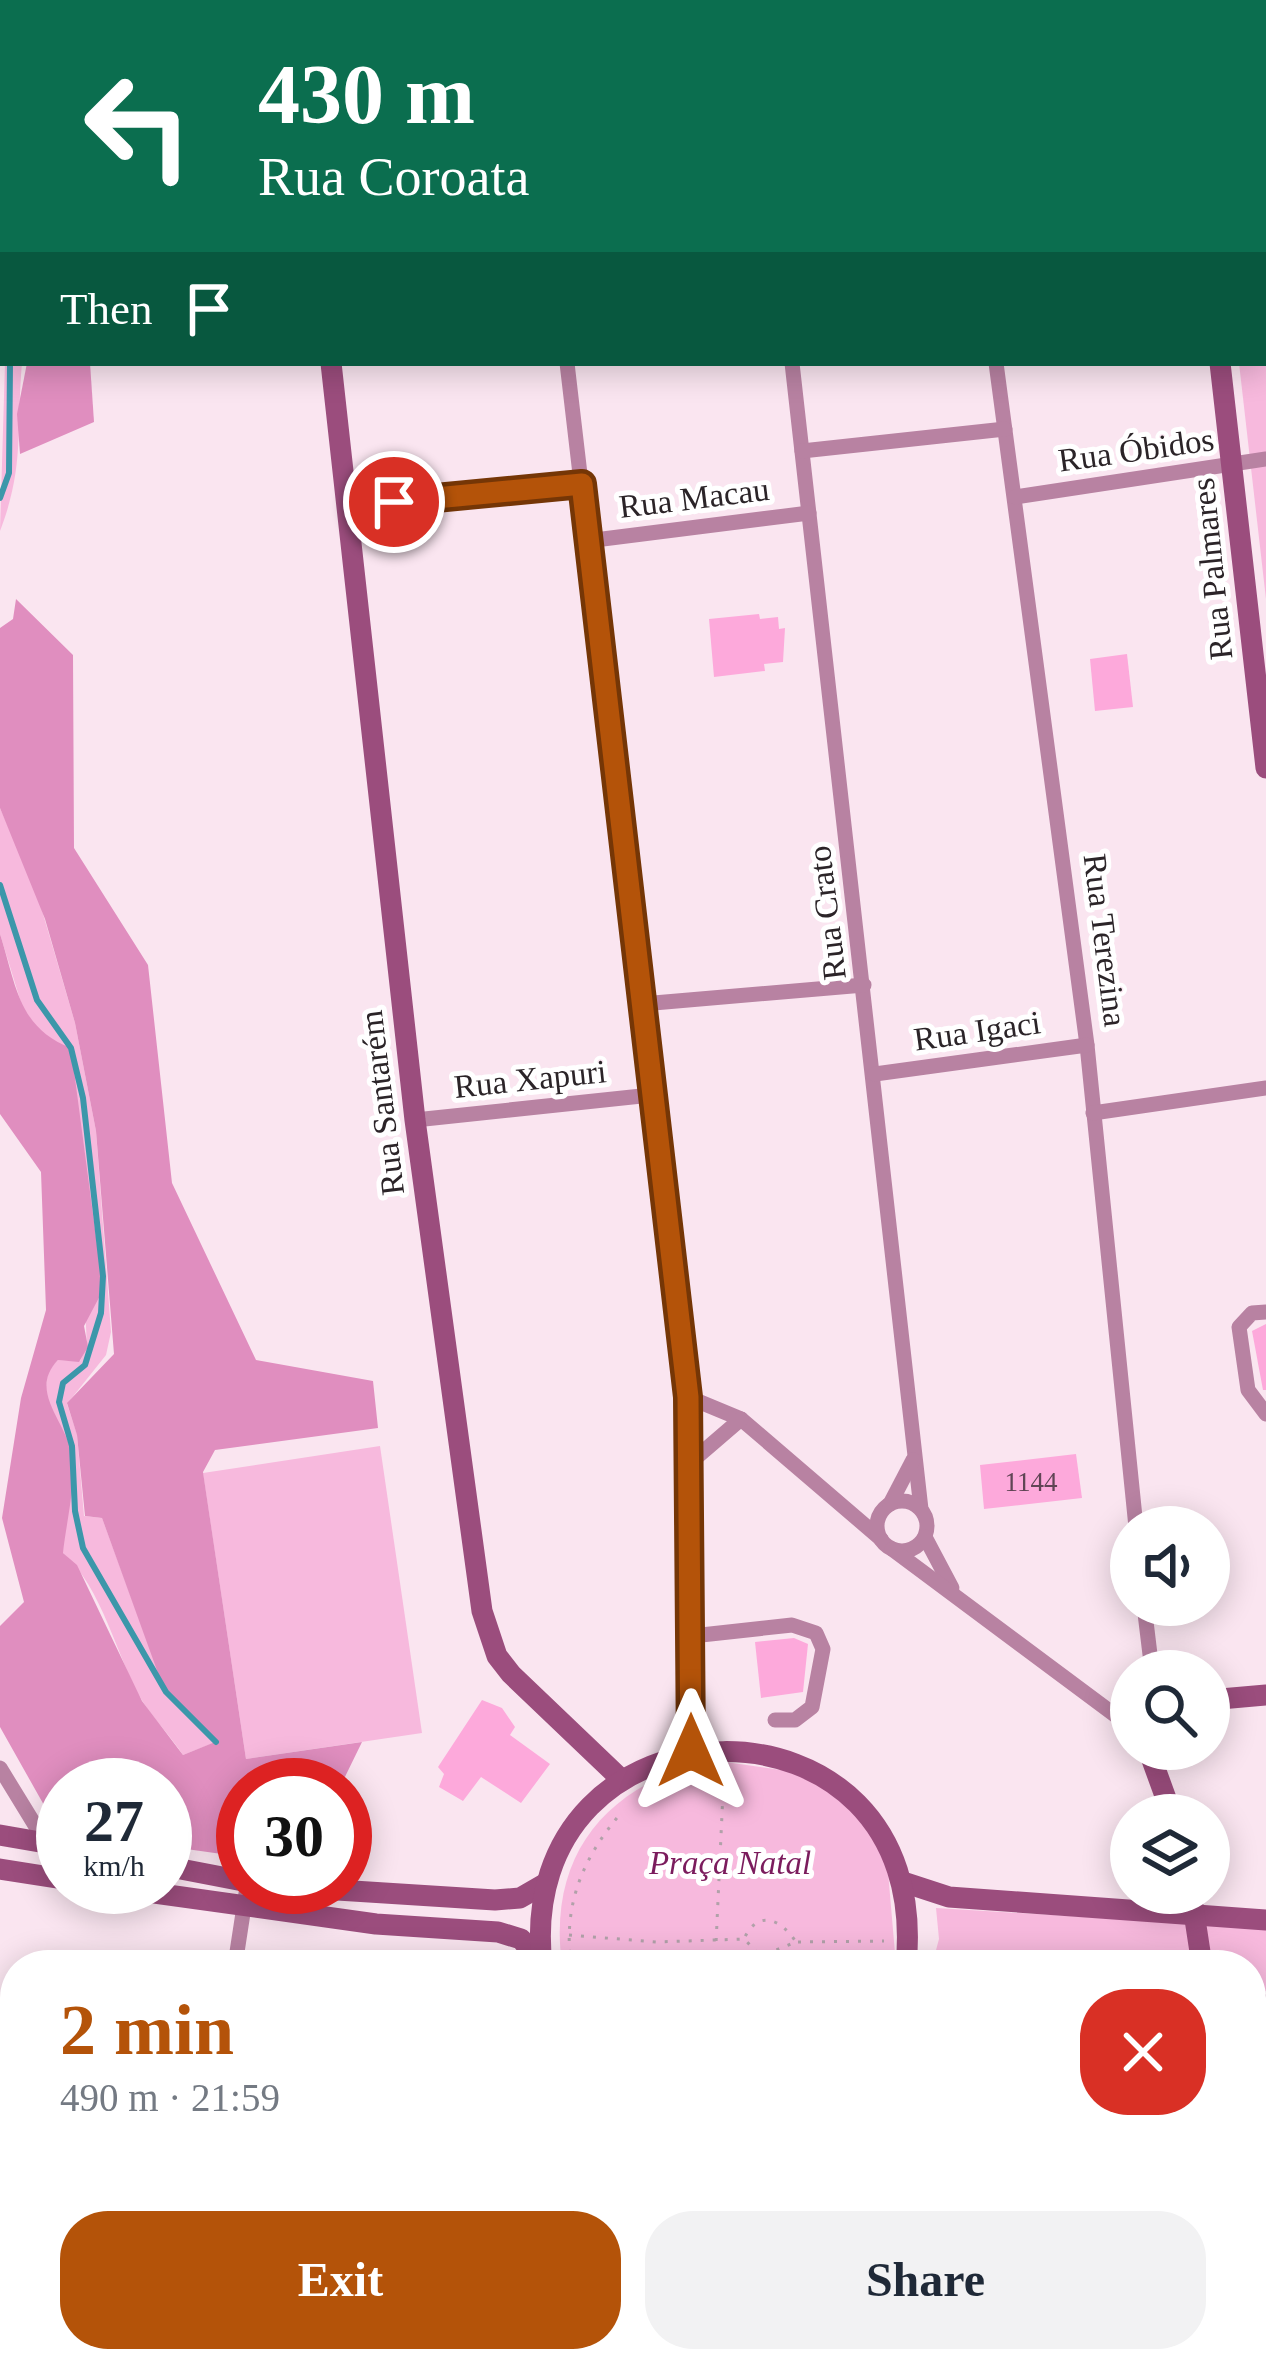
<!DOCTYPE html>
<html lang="en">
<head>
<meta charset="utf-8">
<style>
	body { margin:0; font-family:"Times New Roman",serif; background:#f2f2f3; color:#1f2937; height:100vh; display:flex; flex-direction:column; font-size:45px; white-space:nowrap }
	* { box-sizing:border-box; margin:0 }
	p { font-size:39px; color:#747a83 }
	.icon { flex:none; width:66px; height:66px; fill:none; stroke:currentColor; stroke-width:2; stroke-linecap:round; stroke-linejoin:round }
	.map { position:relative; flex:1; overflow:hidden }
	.sheet { position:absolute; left:0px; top:1950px; width:1266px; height:423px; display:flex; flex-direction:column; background:#fff; border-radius:48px 48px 0 0; box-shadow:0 6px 30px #0003 }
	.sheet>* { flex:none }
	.hud { position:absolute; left:0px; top:0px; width:1266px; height:366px; box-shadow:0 6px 30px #0003; background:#0b6e4f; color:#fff; overflow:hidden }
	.controls { position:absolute; left:1110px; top:1506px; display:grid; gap:24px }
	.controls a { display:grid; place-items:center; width:120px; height:120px; border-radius:50%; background:#fff; box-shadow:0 6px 30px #0003; font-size:60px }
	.speed { position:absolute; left:36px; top:1758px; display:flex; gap:24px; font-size:60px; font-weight:700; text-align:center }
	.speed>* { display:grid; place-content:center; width:156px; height:156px; border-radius:50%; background:#fff; box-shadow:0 6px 30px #0003; line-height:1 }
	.speed small { font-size:30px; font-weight:400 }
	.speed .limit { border:18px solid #d22; background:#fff; color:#111 }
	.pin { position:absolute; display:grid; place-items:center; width:102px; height:102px; color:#fff; margin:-51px; border:6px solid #fff; border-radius:50%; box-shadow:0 3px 12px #0007 }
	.me { position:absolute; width:132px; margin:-66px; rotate:0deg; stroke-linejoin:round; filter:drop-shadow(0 0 9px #0008) }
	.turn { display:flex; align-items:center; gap:42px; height:252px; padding:0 60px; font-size:54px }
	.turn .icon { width:156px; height:156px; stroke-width:2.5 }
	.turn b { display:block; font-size:84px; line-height:102px }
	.then { display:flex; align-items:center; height:114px; padding:0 60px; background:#0003; gap:24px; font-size:45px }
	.round { display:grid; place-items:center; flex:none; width:126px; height:126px; border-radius:48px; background:#f2f2f3 }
	.head { display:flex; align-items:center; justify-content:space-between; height:204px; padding:0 60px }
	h1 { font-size:72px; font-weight:800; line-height:90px; color:#b45309 }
	.button { display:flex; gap:24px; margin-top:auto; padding:24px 60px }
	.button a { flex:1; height:138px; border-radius:48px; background:#b45309; color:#fff; font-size:48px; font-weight:800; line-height:138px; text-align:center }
	.button a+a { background:#f2f2f3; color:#1f2937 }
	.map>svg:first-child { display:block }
	.built { fill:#f2d6e5 }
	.green { fill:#f7b9dd }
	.forest { fill:#e08ebf }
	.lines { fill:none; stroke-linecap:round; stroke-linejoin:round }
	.stream { stroke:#3c97aa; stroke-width:6 }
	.building { fill:#fda9db }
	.path { stroke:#b1a1a9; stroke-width:3; stroke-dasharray:3 9; stroke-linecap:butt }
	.lane { stroke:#b882a2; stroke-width:8 }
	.street { stroke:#b882a2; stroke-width:15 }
	.secondary { stroke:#9b4d7d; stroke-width:21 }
	.route-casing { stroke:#753606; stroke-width:30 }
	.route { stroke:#b45309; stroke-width:21 }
	.labels { text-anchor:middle; stroke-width:10; stroke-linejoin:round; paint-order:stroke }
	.number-label { font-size:27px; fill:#604555 }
	.street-label { font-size:33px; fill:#2b2428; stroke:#fff }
	.park-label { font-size:33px; font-style:italic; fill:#7b1c5d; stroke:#fff }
</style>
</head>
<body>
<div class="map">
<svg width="1266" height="2371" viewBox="0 0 1266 2371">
	<rect width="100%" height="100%" fill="#fae5f0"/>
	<polygon class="built" points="1251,2018 1266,2020 1266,2334 1251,2336"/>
	<g class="green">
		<polygon points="1197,0 1266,0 1266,599 1239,363 1263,363 1263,3"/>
		<path d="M5,363h17c-6,67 3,103 -22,168z"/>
		<path d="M0,808l36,82 39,133 21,108 15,201 -5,23 -39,49 10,30 7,82 18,2 64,174 50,50 -33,13c-12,-18 -28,-35 -40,-53 -27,-45 -40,-114 -80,-149l2,-115 -20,-44 3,-23 10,-11 22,1 7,-14 -14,-289 -2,-9 -27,-11 -22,-32 -22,-72z"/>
		<polygon points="380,1446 422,1733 246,1759 203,1473"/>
		<path d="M711,1760l85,12 37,21 31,30 23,37 9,105h-334c-15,-111 45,-180 149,-205z"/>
		<polygon points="936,1908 1266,1928 1266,1991 1251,1991 1251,1965 932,1965 939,1939"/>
	</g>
	<g class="forest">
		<polygon points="0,0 284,0 284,3 3,3 3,121"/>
		<polygon points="27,363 90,363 94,422 20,454 17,414"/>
		<path d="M16,599l57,56 1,193 74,117 24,218 84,177 117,21 5,47 -163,22 -12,22 43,287 116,-17 -21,43h-98v72l-78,-11v-61h-102v34l-14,-5 -49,-87v-101l24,-24 -22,-84 19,-120 25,-88 -5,-138 -41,-58v-180c16,50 18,94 71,114l32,242 -19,36 4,21 -9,15 -21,-2c-31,32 10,62 14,97 4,29 -6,66 -9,96l14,12 65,136 41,54 32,-13 -52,-55 -61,-169 -17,-2 -8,-81 -10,-32 47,-49 -18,-223 -21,-108 -30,-104 -45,-111v-180l13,-9z"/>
	</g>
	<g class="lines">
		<g class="stream">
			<polyline points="0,133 3,152"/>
			<polyline points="0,498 9,473 10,363"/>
			<polyline points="0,885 37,1000 71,1048 83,1098 103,1276 101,1313 85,1365 63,1383 59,1402 72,1446 75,1511 83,1548 166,1692 216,1742"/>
		</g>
	</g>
	<g class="building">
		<polygon points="759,614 760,619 778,617 779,629 785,628 783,662 764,664 765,671 714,677 709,619"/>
		<polygon points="1127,654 1133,707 1095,711 1090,659"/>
		<polygon points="1266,1324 1266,1390 1263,1390 1252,1331"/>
		<polygon points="1076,1454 1082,1498 984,1509 980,1465"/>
		<polygon points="794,1638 808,1644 803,1692 761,1698 755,1642"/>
		<polygon points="482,1700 502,1708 515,1727 510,1735 550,1764 521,1803 481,1777 463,1801 439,1787 444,1774 438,1767"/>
	</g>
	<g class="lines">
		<g class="path">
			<path d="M569,1935l87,7 88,-3 17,17 35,-14c-14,-22 -38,-34 -52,-3"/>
			<polyline points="798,1942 884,1941"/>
			<path d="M571,1965c-8,-60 11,-106 50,-152"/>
			<polyline points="715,1965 724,1771"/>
		</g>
		<g class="lane">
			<polyline points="1251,2019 1266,2028"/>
			<polyline points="643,2358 643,2371"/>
			<polyline points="799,2358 818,2371"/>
		</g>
		<g class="street">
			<polyline points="524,0 524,3"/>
			<polyline points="749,0 749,3"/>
			<polyline points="951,0 951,3"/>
			<polyline points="567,363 688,1397 691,1751"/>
			<polyline points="792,363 921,1509"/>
			<polyline points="996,363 1087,1045 1136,1527"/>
			<polyline points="802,451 1005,429"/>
			<polyline points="1015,497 1266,459"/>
			<polyline points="348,506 582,484"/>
			<polyline points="587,541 809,513"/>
			<polyline points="642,1004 864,985"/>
			<polyline points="875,1074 1087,1045"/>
			<polyline points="1093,1113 1266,1088"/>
			<polyline points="415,1120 651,1095"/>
			<polyline points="1266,1312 1252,1313 1239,1327 1248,1390 1266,1414"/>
			<polyline points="688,1397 741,1419 881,1539"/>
			<polyline points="691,1462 741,1419"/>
			<circle cx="902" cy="1526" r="25"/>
			<polyline points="890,1504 913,1460"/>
			<polyline points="925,1537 952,1588"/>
			<polyline points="892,1549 1131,1727"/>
			<polyline points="1144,1605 1152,1671"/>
			<polyline points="692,1636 792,1625 816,1633 823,1649 812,1707 795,1720 775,1720"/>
			<polyline points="0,1768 46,1843"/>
			<polyline points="235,1965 247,1887"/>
			<polyline points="0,2209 15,2212"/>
			<polyline points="173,2371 175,2358"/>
			<polyline points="393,2371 395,2358"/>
		</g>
		<g class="secondary">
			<polyline points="290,0 290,3"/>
			<polyline points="1177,0 1177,3"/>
			<polyline points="331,363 415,1120 482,1611 497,1656 511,1674 622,1780"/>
			<polyline points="1220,363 1266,768"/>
			<polyline points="1209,1700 1266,1695"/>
			<polyline points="1131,1702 1126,1716 1131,1728"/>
			<polyline points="1148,1749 1172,1815"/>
			<polyline points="0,1835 63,1846"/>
			<polyline points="165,1866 243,1881"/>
			<polyline points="0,1869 63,1879"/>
			<polyline points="903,1882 949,1897 1266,1920"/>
			<polyline points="111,1887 376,1924 498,1932 521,1939 541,1963"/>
			<polyline points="290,1887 495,1900 520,1898 546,1883"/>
			<polyline points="1191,1893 1202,1965"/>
			<path d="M542,1965c-31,-279 393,-290 364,0"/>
			<polyline points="1251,2005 1266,2005"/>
			<polyline points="747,2358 749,2371"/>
			<polyline points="790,2358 792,2371"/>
		</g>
	</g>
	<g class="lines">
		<defs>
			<polyline id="route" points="394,502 582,484 688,1397 691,1751"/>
		</defs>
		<use href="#route" class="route-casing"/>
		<use href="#route" class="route"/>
	</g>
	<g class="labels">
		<g class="number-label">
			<text x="1031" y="1491">1144</text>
		</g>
		<g class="street-label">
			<text transform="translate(1136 449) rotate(-8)" y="12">Rua Óbidos</text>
			<text transform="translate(694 497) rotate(-7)" y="12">Rua Macau</text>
			<text transform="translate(1211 569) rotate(-96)" y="12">Rua Palmares</text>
			<text transform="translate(826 913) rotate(-97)" y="12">Rua Crato</text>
			<text transform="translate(1106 940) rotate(83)" y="12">Rua Terezina</text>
			<text transform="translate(977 1030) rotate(-8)" y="12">Rua Igaci</text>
			<text transform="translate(530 1078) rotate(-6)" y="12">Rua Xapuri</text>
			<text transform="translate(381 1103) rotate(-97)" y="12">Rua Santarém</text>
		</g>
		<g class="park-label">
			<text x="730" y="1874">Praça Natal</text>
		</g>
	</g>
</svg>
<div class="controls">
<a><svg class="icon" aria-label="sound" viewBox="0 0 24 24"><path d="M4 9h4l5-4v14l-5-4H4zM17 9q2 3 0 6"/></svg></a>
<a><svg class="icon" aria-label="search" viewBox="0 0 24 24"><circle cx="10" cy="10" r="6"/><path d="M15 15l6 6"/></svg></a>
<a><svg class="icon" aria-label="layers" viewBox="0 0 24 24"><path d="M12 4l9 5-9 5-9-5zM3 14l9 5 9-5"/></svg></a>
</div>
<div class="speed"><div>27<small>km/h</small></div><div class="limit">30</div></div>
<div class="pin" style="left:394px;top:502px;background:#d93025"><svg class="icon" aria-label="arrive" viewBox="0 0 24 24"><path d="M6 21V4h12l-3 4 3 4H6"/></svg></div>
<svg class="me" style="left:691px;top:1751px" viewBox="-20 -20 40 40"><path d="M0-17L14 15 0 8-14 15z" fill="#b45309" stroke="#fff" stroke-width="4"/></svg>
<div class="hud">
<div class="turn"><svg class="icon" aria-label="left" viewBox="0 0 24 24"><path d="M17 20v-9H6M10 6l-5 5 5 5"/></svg><div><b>430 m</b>Rua Coroata</div></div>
<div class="then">Then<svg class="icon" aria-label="arrive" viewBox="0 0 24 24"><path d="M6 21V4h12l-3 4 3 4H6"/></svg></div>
</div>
<section class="sheet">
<div class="head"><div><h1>2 min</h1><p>490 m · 21:59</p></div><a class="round" style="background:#d93025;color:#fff"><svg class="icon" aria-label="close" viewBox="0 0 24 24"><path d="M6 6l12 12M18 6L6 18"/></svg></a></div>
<div class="button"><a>Exit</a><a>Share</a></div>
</section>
</div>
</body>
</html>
